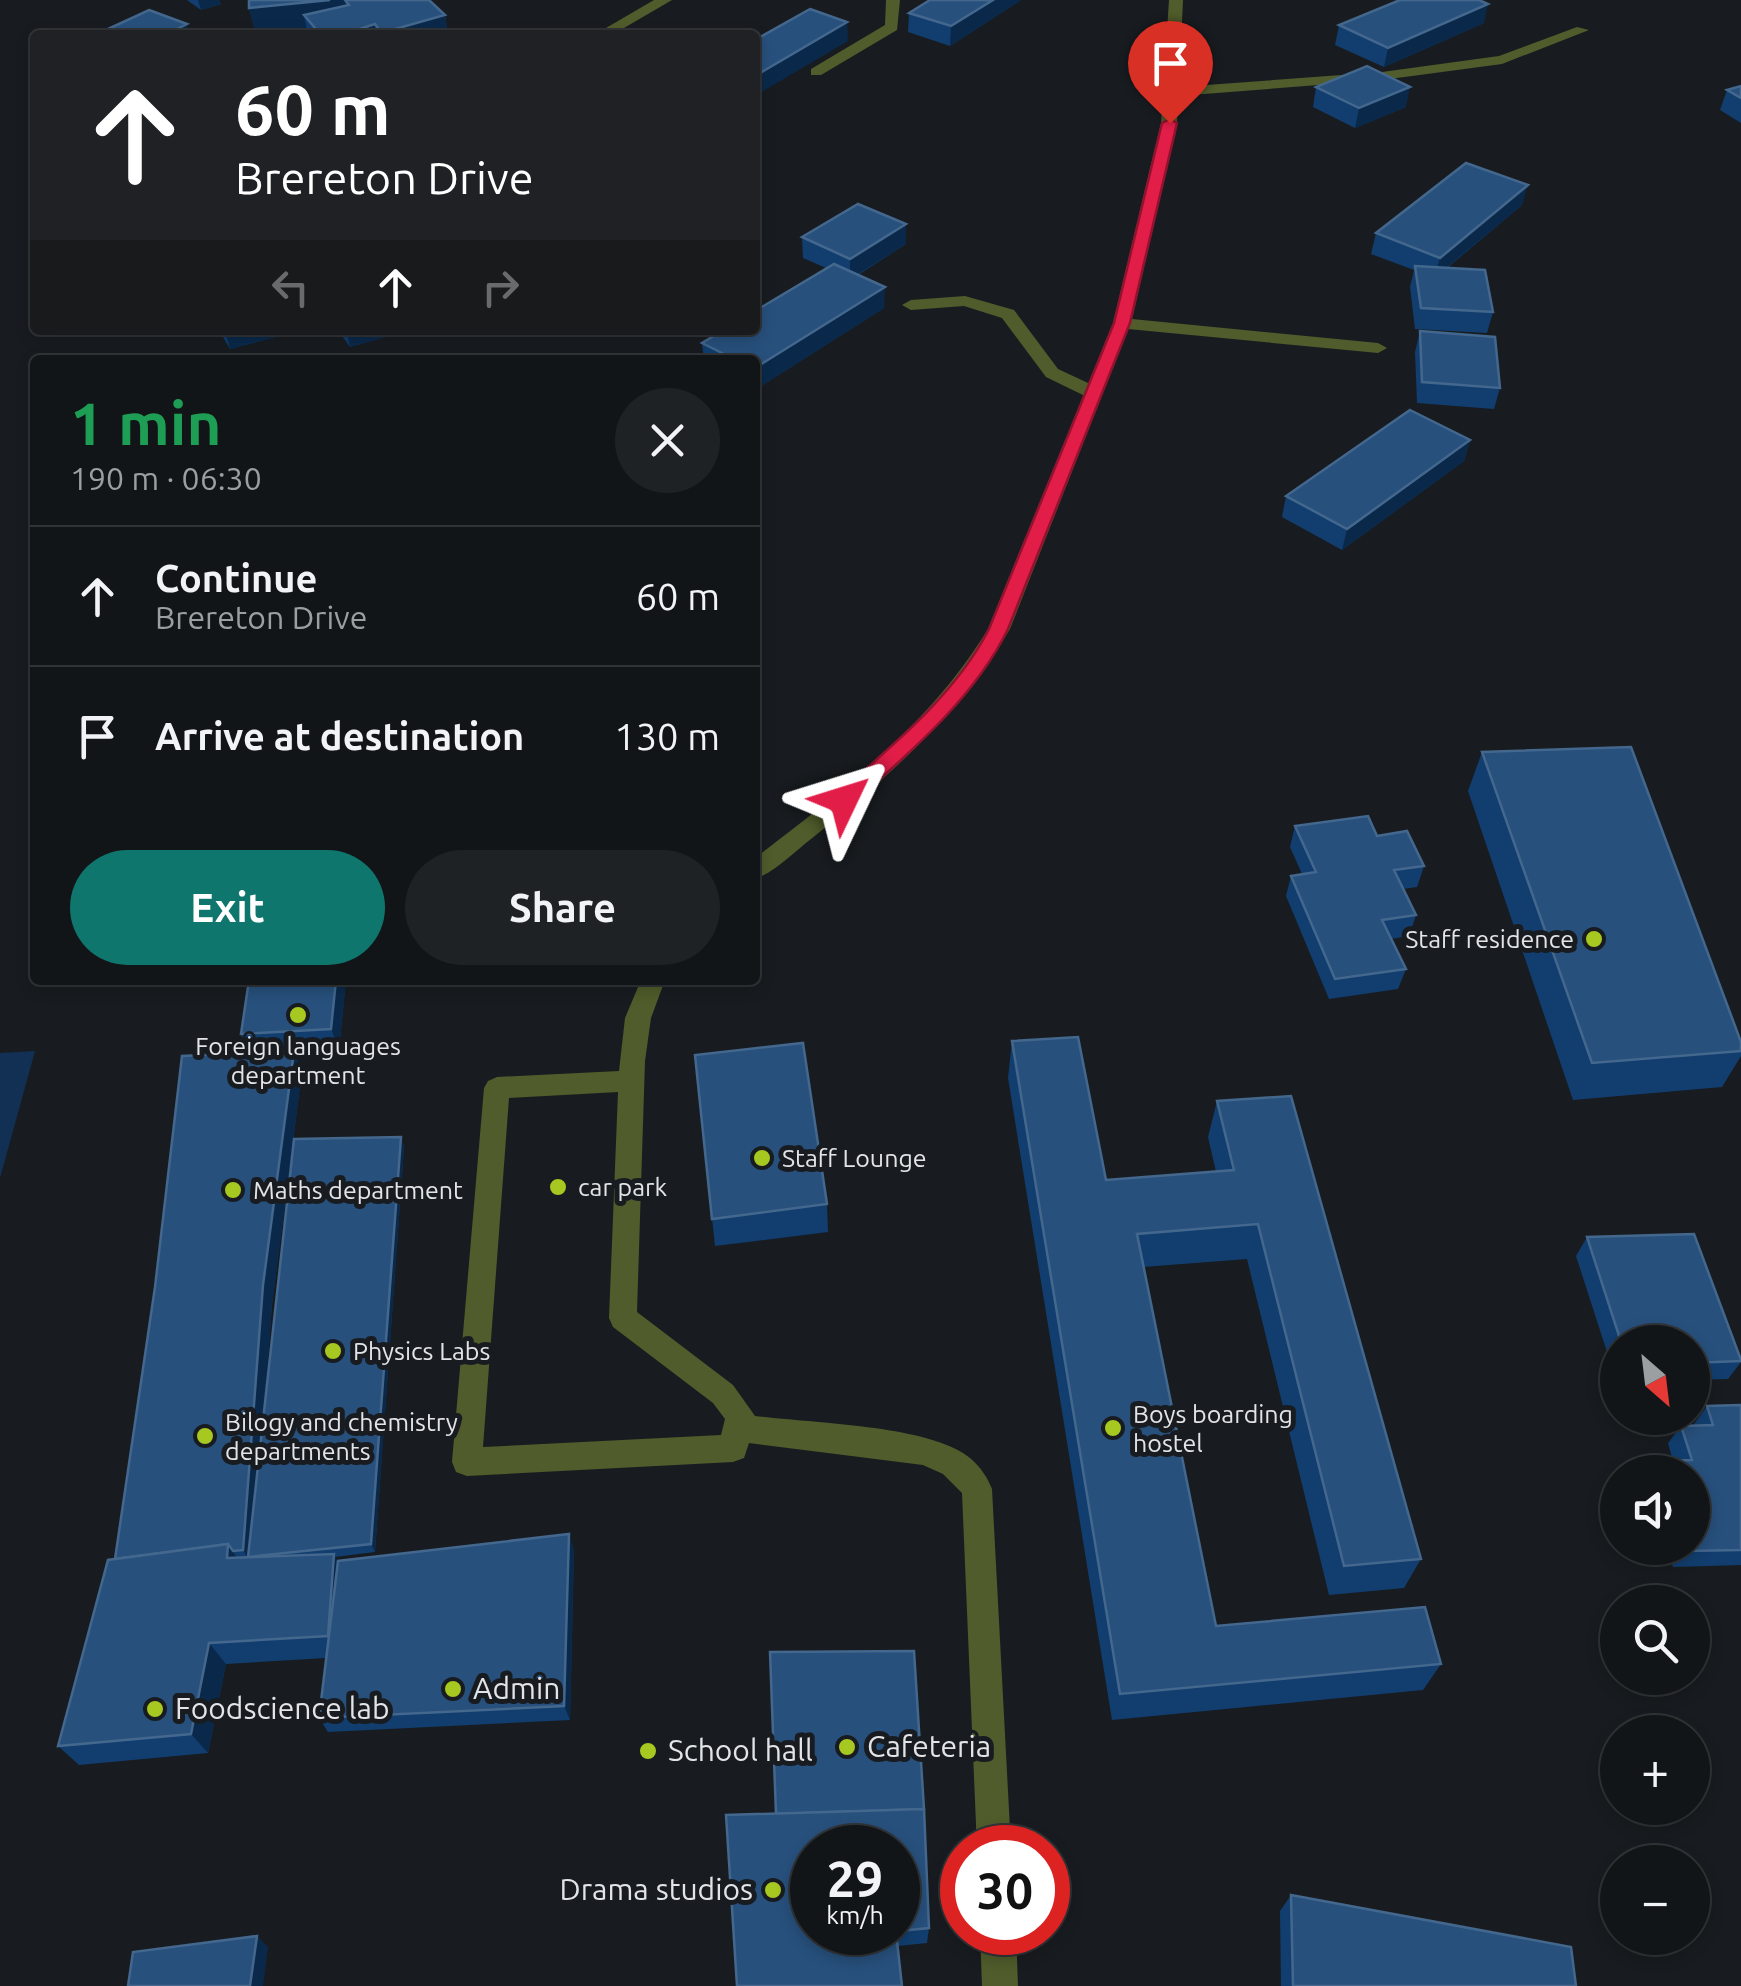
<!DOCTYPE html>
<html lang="en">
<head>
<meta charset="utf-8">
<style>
	body { margin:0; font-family:Ubuntu,sans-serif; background:#1f2225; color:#f1f3f6; height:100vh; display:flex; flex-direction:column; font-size:38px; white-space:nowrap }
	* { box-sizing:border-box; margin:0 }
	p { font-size:32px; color:#9c9fa2 }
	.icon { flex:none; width:55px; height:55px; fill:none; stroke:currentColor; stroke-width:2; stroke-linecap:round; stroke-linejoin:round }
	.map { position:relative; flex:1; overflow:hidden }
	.drawer { position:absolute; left:30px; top:355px; width:730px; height:630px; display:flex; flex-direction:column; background:#121518; border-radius:10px; box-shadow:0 5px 15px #0003,0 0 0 2px #313437 }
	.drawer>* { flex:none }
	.top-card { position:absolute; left:30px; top:30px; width:730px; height:305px; border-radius:10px; box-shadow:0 5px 15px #0003,0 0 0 2px #313437; background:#202124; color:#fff; overflow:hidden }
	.needle { width:65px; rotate:152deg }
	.buttons { position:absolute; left:1600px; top:1325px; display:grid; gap:20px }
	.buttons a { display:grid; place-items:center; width:110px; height:110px; border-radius:50%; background:#121518; box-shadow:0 5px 15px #0003,0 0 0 2px #313437; font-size:50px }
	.speed { position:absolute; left:790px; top:1825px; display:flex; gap:20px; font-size:50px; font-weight:700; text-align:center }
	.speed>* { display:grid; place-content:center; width:130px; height:130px; border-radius:50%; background:#121518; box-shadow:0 5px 15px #0003,0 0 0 2px #313437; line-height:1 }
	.speed small { font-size:25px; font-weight:400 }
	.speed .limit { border:15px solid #d22; background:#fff; color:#111 }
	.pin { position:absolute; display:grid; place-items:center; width:85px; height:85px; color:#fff; margin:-102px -42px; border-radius:50% 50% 50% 0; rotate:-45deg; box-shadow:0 0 10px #0007 }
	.pin .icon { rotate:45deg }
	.me { position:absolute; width:110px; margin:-55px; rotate:49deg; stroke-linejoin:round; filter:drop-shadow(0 0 8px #0008) }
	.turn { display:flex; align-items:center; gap:35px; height:210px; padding:0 40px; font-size:45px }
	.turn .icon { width:130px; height:130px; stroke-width:2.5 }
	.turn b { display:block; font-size:70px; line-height:85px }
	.lanes { display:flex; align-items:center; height:95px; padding:0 40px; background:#0003; justify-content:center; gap:50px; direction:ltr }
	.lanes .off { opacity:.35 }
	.round { display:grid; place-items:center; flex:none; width:105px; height:105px; border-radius:52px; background:#1f2225 }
	.headline { display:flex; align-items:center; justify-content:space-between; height:170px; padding:0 40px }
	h1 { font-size:60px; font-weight:600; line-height:75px; color:#1e9e55 }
	.cta { display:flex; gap:20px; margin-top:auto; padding:20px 40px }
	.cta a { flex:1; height:115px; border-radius:60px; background:#0f766e; color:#fff; font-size:40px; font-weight:600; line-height:115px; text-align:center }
	.cta a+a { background:#1f2225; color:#f1f3f6 }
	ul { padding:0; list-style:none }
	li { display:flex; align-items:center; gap:30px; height:140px; padding:0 40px; border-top:2px solid #313437 }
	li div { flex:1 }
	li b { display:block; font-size:38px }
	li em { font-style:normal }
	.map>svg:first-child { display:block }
	.green { fill:#123054 }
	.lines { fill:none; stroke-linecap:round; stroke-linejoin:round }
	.service { fill:#505c2b; fill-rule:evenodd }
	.minor { fill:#505c2b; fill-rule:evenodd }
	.wall { fill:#113e6f; fill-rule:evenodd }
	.shaded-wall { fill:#0a294a }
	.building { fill:#27507c; stroke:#44678d; stroke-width:2.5 }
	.route { fill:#e11d48; stroke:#92132f; stroke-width:2.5 }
	.poi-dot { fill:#a6c820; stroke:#181c20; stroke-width:4 }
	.labels { text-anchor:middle; stroke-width:10; stroke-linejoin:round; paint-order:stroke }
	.poi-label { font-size:25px; fill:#e2e4e7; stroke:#181c20; text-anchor:start }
	.near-poi-label { font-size:30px; fill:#e2e4e7; stroke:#181c20; text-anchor:start }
</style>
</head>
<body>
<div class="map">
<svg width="1741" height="1986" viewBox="0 0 1741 1986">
	<rect width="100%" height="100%" fill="#181c20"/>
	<polygon class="green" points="35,1051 0,1178 0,1053"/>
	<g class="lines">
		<g class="service">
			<polygon points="886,0 900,0 897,30 821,75 811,75 811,69 885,25"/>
			<polygon points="965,296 1014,310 1058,369 1101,389 1101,397 1087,397 1046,377 1002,318 964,306 911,310 902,305 911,300"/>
		</g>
		<g class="minor">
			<polygon points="654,0 672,0 612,35 594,35"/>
			<path d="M1169,0h14l-4,87 203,-15 117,-16 78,-29 12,3 -87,34 -120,16 -204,16 -1,27 -45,196 246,24 9,5 -9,5 -250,-24 -118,300c-51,85 -122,149 -199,210 -17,13 -36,33 -56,40v-21c87,-66 176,-135 233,-229l125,-306 48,-200z"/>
			<path d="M641,980h24l-14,38 -6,43 -8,251 96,73 22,31c55,7 163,9 208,37 14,9 23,21 29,36l19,359h-34l-15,-355 -19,-19 -20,-9 -174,-22 -5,15 -11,4 -266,14 -11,-4 -4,-10 32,-374 4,-7 9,-4 122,-6 6,-53zM618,1092l-9,226 4,9 100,76 12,16 -4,16 -238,12 26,-349z"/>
			<polygon points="980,1932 1016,1932 1018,1986 982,1986"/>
		</g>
	</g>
	<g class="wall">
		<polygon points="187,0 219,0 221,4 201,10"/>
		<polygon points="249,0 429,0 445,15 448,35 308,35 307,31 256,35 249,8"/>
		<polygon points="1021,0 950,46 908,32 909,13"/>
		<polygon points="1484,23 1384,67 1335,45 1339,25"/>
		<polygon points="1741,86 1741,123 1720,110 1727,90"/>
		<polygon points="1316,87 1406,107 1355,128 1313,107"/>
		<polygon points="1522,205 1447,268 1493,312 1487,333 1415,329 1410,287 1414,270 1371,254 1376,233"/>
		<polygon points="906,224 906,244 858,275 884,308 755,390 755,360 704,360 702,343 826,268 803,258 802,237"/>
		<polygon points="219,330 302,330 230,349"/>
		<polygon points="338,330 410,330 350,347"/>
		<polygon points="1420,331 1500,388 1494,409 1417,403 1415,352"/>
		<polygon points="1470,440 1464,461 1342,550 1282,517 1286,496"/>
		<polygon points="1482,752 1741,1042 1741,1056 1722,1087 1573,1100 1468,791"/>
		<polygon points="1295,826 1377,836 1424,866 1417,887 1403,889 1416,915 1409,936 1391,939 1406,969 1398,989 1329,999 1286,896 1291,876 1302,874 1290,847"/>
		<polygon points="346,980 339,1050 294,1052 302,1071 272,1304 264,1410 401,1137 404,1147 375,1552 335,1557 338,1561 574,1550 570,1720 328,1732 319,1718 326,1658 226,1664 208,1753 79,1765 58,1746 115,1559 249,1053 241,1034"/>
		<polygon points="1012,1041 1106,1180 1216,1172 1208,1137 1217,1101 1421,1559 1404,1588 1329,1595 1247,1259 1143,1267 1216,1626 1441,1664 1423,1690 1112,1720 1008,1078"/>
		<polygon points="695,1055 827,1204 828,1232 715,1246"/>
		<polygon points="1587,1237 1741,1362 1728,1379 1692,1380 1692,1342 1618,1342 1617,1383 1576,1256"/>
		<polygon points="1741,1405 1741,1565 1673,1567 1667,1548 1692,1548 1692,1472 1651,1472 1660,1461 1673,1461 1668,1443 1681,1426 1694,1425 1694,1424 1707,1406"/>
		<path d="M914,1651l10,158 5,119 -2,15 -29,3 4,40h-165l-11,-171 50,-1 -6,-162zM812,1848h86v84h-86z"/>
		<polygon points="1291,1895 1576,1986 1281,1986 1280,1911"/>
	</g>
	<g class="shaded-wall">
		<polygon points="198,0 219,0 221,4 201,10"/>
		<polygon points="330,0 345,0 350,27 304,15 307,31 256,35 249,8"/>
		<polygon points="993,0 1021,0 950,46 951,26"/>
		<polygon points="1488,4 1484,23 1384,67 1388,48"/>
		<polygon points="445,15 448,35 382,35 381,33"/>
		<polygon points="847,22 848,41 755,96 755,76"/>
		<polygon points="187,24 190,35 165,35"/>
		<polygon points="375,24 377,35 341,35"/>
		<polygon points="1410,87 1406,107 1355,128 1359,108"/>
		<polygon points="1528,185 1522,205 1434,278 1440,258"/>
		<polygon points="906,224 906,244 850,279 850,259"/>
		<polygon points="885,287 884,308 755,390 755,368"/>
		<polygon points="225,330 302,330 230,349"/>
		<polygon points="346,330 410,330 350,347"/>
		<polygon points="1470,440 1464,461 1342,550 1347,529"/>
		<polygon points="336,980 346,980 339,1050 331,1029"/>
		<polygon points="294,1051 302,1071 272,1304 254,1557 248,1558 243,1550 263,1285"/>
		<polygon points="401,1137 404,1147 375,1552 371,1544"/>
		<polygon points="569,1534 574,1550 570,1720 564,1706"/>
		<polygon points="228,1544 243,1567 227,1558"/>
		<polygon points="334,1554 347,1577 328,1636"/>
		<polygon points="209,1643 226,1664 208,1753 191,1734"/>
		<polygon points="257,1936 268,1947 263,1986 250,1986"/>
	</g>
	<g class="building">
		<polygon points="249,0 330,0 249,8"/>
		<polygon points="345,0 429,0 445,15 381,33 375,24 341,35 321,35 304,15 349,5"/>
		<polygon points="930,0 993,0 951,26 909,13"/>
		<polygon points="1400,0 1479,0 1488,4 1388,48 1339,25"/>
		<polygon points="810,9 847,22 755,76 755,40"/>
		<polygon points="149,10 187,24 165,35 95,35"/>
		<polygon points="1367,66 1410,87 1359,108 1316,87"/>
		<polygon points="1741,86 1741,98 1727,90"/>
		<polygon points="1466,163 1528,185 1440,258 1376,233"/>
		<polygon points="858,204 906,224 850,259 802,237"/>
		<polygon points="834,264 885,287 755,368 755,360 736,360 702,343 724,330 755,330 755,311"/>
		<polygon points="1415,266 1485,270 1493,312 1421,308"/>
		<polygon points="1420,331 1495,337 1500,388 1422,382"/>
		<polygon points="1410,410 1470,440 1347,529 1286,496"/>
		<polygon points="1631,747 1741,1042 1741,1051 1592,1063 1482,752"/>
		<polygon points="1368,816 1377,836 1407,831 1424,866 1394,870 1416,915 1382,920 1406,969 1335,979 1291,876 1316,872 1295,826"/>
		<polygon points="249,980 336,980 331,1029 241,1034"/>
		<polygon points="1078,1037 1106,1180 1234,1170 1217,1101 1291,1096 1421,1559 1344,1566 1258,1224 1137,1234 1216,1626 1425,1607 1441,1664 1120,1694 1012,1041"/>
		<polygon points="803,1043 827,1204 712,1219 695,1055"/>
		<polygon points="294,1051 263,1285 243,1550 233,1551 228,1544 115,1559 155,1287 182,1056"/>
		<polygon points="401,1137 371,1544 248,1557 294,1139"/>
		<polygon points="1694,1234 1741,1360 1741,1361 1692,1363 1692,1342 1621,1342 1587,1237"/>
		<polygon points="1741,1405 1741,1550 1687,1551 1686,1548 1692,1548 1692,1472 1664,1472 1660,1461 1692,1460 1681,1426 1713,1425 1707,1406"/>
		<polygon points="569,1534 564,1706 319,1718 338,1561"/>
		<polygon points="228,1544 227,1558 334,1554 328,1636 209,1643 191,1734 58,1746 108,1560"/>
		<polygon points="914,1651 924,1809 776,1814 770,1652"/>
		<polygon points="924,1809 929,1928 898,1931 898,1848 812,1848 812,1932 896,1932 902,1986 737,1986 726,1815"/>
		<polygon points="1291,1895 1571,1947 1576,1986 1293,1986"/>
		<polygon points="257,1936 250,1986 128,1986 133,1952"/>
	</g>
	<path class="route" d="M1170,119l7,4 -47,200 -122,306c-34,70 -100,125 -157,176h-15l-3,-5 3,-5c55,-48 120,-101 153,-166l125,-306 48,-200z"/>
	<g class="poi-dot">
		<circle cx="1594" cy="939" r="10"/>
		<circle cx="298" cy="1015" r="10"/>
		<circle cx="762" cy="1158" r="10"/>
		<circle cx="558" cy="1187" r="10"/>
		<circle cx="233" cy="1190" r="10"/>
		<circle cx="333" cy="1351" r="10"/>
		<circle cx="1113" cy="1428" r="10"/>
		<circle cx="205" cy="1436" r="10"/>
		<circle cx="453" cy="1689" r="10"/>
		<circle cx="155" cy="1709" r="10"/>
		<circle cx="847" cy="1747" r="10"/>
		<circle cx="648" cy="1751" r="10"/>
		<circle cx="773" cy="1890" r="10"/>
	</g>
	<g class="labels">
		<g class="poi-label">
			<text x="1574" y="948" text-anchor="end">Staff residence</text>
			<text x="298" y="1055" text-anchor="middle">Foreign languages<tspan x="298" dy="29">department</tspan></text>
			<text x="782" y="1167">Staff Lounge</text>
			<text x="578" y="1196">car park</text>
			<text x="253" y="1199">Maths department</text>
			<text x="353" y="1360">Physics Labs</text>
			<text x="1133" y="1423">Boys boarding<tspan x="1133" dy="29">hostel</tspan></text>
			<text x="225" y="1431">Bilogy and chemistry<tspan x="225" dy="29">departments</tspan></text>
		</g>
		<g class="near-poi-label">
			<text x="473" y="1699">Admin</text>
			<text x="175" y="1719">Foodscience lab</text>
			<text x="867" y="1757">Cafeteria</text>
			<text x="668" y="1761">School hall</text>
			<text x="753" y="1900" text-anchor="end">Drama studios</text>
		</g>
	</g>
</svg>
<div class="buttons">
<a><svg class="needle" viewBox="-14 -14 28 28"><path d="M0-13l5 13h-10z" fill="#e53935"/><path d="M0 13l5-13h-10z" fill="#9c9fa2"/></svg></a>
<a><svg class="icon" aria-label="sound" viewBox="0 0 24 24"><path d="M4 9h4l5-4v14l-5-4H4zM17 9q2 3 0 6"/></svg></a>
<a><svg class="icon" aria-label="search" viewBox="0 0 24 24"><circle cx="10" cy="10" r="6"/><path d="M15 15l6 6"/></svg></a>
<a>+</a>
<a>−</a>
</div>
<div class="speed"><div>29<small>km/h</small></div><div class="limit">30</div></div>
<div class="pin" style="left:1170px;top:123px;background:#d93025"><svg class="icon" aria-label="arrive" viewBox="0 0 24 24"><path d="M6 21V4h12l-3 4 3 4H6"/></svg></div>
<svg class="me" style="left:844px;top:800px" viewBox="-20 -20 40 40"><path d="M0-17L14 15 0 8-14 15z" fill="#e11d48" stroke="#fff" stroke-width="4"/></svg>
<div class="top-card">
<div class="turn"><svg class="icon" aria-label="ahead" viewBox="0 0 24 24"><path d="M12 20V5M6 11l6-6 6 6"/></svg><div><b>60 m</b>Brereton Drive</div></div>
<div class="lanes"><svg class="icon off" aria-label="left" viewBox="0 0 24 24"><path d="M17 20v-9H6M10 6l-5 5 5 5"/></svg><svg class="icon" aria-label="ahead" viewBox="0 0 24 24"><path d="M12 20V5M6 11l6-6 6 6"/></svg><svg class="icon off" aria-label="right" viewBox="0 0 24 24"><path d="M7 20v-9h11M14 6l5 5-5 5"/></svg></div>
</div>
<section class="drawer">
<div class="headline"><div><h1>1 min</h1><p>190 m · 06:30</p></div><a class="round"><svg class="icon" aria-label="close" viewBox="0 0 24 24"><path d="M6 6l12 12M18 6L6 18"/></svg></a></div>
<ul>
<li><svg class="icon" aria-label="ahead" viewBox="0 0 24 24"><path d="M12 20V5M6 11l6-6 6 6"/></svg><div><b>Continue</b><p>Brereton Drive</p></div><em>60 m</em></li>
<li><svg class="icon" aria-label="arrive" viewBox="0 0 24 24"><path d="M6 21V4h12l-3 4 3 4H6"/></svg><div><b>Arrive at destination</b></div><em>130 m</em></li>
</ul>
<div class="cta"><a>Exit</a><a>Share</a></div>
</section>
</div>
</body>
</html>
